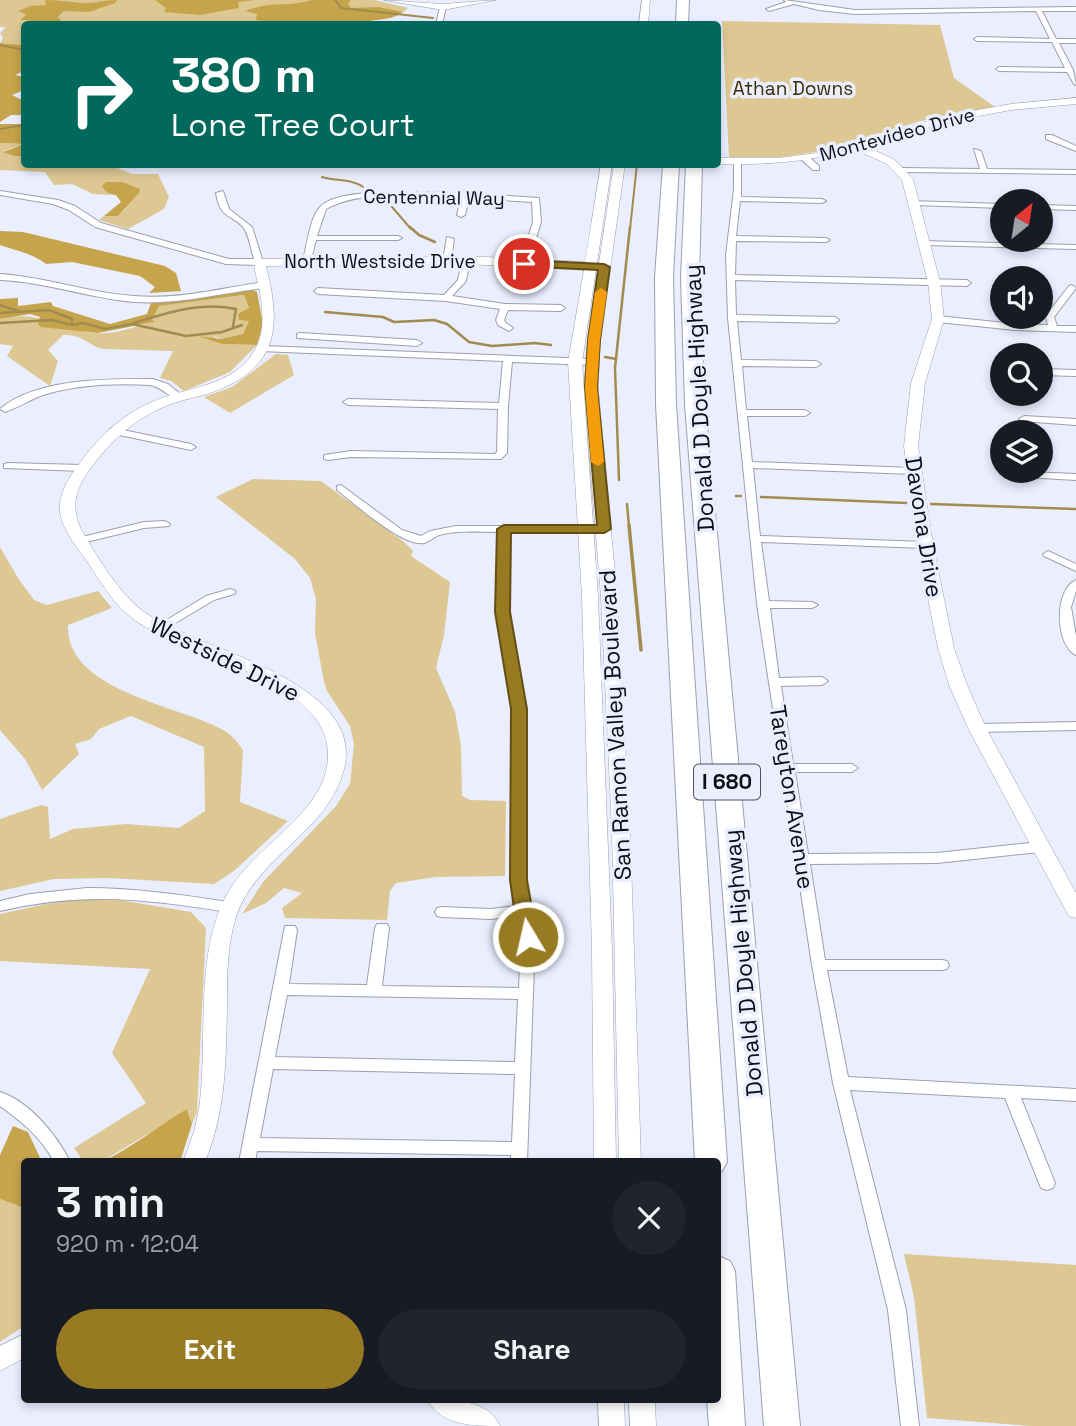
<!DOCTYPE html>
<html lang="en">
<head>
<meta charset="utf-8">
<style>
	body { margin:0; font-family:"Space Grotesk",sans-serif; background:#20242c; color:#f1f3f6; height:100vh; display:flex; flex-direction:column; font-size:26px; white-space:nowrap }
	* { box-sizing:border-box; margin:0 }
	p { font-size:23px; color:#9ea1a6 }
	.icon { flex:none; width:38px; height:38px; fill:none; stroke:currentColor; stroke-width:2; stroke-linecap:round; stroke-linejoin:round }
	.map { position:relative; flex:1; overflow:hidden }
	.panel { position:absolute; left:21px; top:1158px; width:700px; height:245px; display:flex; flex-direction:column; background:#171b24; border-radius:7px; box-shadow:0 4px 10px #0003 }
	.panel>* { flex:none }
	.banner { position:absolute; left:21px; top:21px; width:700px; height:147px; border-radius:7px; box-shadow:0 4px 10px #0003; background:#00695c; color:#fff; overflow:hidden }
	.needle { width:46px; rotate:30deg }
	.controls { position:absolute; left:990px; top:189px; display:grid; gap:14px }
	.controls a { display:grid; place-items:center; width:63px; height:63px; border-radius:50%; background:#171b24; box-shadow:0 4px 10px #0003; font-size:35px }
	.pin { position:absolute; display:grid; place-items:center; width:60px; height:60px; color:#fff; margin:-30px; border:4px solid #fff; border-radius:50%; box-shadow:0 2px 7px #0007 }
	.me { position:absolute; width:77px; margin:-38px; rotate:351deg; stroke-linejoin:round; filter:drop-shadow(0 0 5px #0008) }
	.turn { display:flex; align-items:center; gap:24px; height:147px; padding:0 35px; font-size:32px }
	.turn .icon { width:91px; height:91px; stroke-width:2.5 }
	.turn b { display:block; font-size:49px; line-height:60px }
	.round { display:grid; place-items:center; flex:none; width:74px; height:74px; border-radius:37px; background:#20242c }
	.head { display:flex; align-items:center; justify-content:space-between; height:119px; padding:0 35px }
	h1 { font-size:42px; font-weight:800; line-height:52px }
	.button { display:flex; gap:14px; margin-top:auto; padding:14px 35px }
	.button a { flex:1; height:80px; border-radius:42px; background:#987a22; color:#fff; font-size:28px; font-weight:800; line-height:80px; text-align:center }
	.button a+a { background:#20242c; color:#f1f3f6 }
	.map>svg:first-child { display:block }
	.green { fill:#ddc893 }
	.forest { fill:#c6a44c }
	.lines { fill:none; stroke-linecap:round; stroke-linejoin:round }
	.stream-far2 { stroke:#a28b4e; stroke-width:2 }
	.stream-far1 { stroke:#a28b4e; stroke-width:2.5 }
	.stream { stroke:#a28b4e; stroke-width:3.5 }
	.street-casing { stroke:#9b9fae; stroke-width:2 }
	.secondary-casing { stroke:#9b9fae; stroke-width:1 }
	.highway-casing { stroke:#9b9fae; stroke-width:2 }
	.street { fill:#fff; fill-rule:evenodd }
	.secondary { fill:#fff; fill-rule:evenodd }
	.highway { fill:#fff; fill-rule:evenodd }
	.route { fill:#987a22; stroke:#634f16; stroke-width:2 }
	.slow { fill:#f59e0b }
	.labels { text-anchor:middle; stroke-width:7; stroke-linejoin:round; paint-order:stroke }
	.far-park-label { font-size:19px; fill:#392b03; stroke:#eaeeff }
	.far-street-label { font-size:19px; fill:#0c0e13; stroke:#eaeeff }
	.shield { fill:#eaeeff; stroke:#4f515a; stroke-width:2 }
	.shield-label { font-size:21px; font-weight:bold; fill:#0c0e13 }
	.street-label { font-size:23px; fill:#0c0e13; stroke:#eaeeff }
</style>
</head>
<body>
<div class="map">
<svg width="1076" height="1426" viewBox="0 0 1076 1426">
	<rect width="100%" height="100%" fill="#eaeeff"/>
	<g class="green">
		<polygon points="0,0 375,0 408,8 403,12 257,13 270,23 286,24 64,24 58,17 64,11 26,14 20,20 44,24 24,24 24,45 0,43 3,38 0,33 6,27 0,27"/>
		<polygon points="722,21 940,25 954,78 995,107 921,121 822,151 781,157 729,157"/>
		<path d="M0,143l24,1 -21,7 11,5h10v8l86,1 22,9h26l11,23 -5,12 -36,20 -29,-9 5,-4c25,0 19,-10 35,-23v-4l-16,-7h-17l3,13 -16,-1 -21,-10 -18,1 -9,-13 -45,-2z"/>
		<path d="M244,295l5,14 -9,11h10l-7,14 -22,5 -8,-3 9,8 35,1 -27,27 -46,19 -13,-10 -11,-3 13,-27 -69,-2c-15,-2 -19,-15 -41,-14l-15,15 10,11 -8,25 -43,-30 6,-10 -13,-2v-25c38,-10 57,9 94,14 20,2 40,-6 59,-11l-2,-2 7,-14z"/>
		<polygon points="276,354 288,355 294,375 230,413 204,397 232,387"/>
		<polygon points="253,479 321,481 403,541 413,551 411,556 450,582 444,635 436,668 455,712 461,746 462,796 470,800 506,801 505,876 436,877 396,883 390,891 387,920 285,918 282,908 302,893 284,888 266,903 242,914 263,882 336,806 350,784 354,744 350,726 327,691 324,682 315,633 316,599 310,578 295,559 216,497"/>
		<path d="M0,547l18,31 16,22 13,5 51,-14 14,17 -44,17c-3,67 115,81 157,106 7,4 13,12 18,19l-3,52 48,19 -53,49 -21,14 -106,-6 -54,1 -54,12v-72l41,-14 7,2 2,32 23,-10 53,-5 53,4 26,-17 -1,-64 -73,-31 -32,13 -8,10 -16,5 4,10 -37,36 -17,-31 -25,-29z"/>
		<polygon points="85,899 120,900 191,912 206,928 197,1112 192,1124 188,1110 101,1162 84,1162 74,1148 146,1103 112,1053 150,969 0,961 0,914 46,904"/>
		<polygon points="0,1199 24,1208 24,1326 0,1342"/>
		<polygon points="904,1254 1076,1265 1076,1426 1031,1426 927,1418 914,1297"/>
	</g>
	<g class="forest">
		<path d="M45,0c13,0 24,2 36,3 11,1 24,-3 36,-3l-2,3 -26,9 -25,-1 -6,6 6,7 -44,-4 6,-6 -8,-3 12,-5 16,-1z"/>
		<polygon points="155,0 255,0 238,2 239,8 200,15 164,12 166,8"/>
		<path d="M312,0h39l-3,4 3,4 27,-1 25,5c-13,10 -30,6 -46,12h-71l-30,-4 1,-6 -12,-3c29,-11 40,-3 67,-11z"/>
		<polygon points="0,43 24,45 24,71 15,75 24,77 24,90 12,95 24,101 24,115 11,115 0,122"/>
		<polygon points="0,124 24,124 24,156 14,156 3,152 24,144 0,143"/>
		<path d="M106,182h17l17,7 -1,4 -21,23h-14l17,-14 -5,-7c-6,0 -11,-3 -14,-9z"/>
		<path d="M0,231l23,1 142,34 11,7 5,18 -32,2 6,-6 -15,-11 -68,-14 -26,2c-12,-10 -32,-14 -46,-19z"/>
		<polygon points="253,290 257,292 263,324 257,345 222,344 198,336 221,339 243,334 249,321 239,320 238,314 249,308 244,295 159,306 152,319 154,322 98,333 41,327 38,324 40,317 30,314 0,319 0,299 18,298 18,306 51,302 53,306 110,324 147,314 151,303"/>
		<path d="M187,1109l5,15 -12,38h-79c31,-14 57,-36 86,-53z"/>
		<polygon points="13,1126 28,1132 42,1162 24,1162 24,1208 0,1199 0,1155"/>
	</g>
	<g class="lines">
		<g class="stream-far2">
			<polyline points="335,0 341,8 433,18"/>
			<polyline points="0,45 24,50"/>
			<polyline points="0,129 24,125"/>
			<path d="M322,177c12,4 31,2 41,10"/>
			<polyline points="386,200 411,229"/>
			<polyline points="630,229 637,164"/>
		</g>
		<g class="stream-far1">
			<polyline points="410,227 419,235 435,242"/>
			<polyline points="0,305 20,312"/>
			<polyline points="325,312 383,317 394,322 434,320 447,324 469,342 492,346 535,343 551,345"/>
			<polyline points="0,313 49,310 72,319 72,325"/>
			<polyline points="0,323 52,320 72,325 83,323 105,329 132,324 186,336 222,332 242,325"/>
			<path d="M134,323c31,-10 70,-22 102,-14l-3,17"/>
			<polyline points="605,357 616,359"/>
			<polyline points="619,480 615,368 630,227"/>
			<polyline points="736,496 741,496"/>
			<polyline points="761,497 906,503"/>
			<polyline points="627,504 629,526"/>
			<polyline points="931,504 1076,509"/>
		</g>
		<polyline class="stream" points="629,525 641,650"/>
		<defs>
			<g id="street">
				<polygon points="784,0 855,10 1076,7 1076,11 1042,11 1056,39 1076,39 1076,43 1059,43 1073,70 1076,85 1074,84 1067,72 999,71 996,69 999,67 1065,68 1052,42 977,41 974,39 977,37 1050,39 1036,11 855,14 819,10 794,4 769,11 766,9 786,2"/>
				<polygon points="443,5 446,7 442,24 436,24 440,7"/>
				<polygon points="1046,135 1052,135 1076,146 1076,151 1046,139"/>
				<polygon points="974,149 981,151 987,169 1076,170 1076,174 901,172 897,170 901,168 980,169"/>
				<polygon points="802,156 808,156 819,166 819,170 813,170 802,160"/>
				<polygon points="734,159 741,161 741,197 822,199 826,201 822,203 740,201 736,236 826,238 830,240 826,242 736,241 735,275 967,280 971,283 967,286 735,280 736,315 835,317 839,320 835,323 737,321 741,360 816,361 821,364 816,367 742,366 746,410 805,410 810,413 805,416 747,416 752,462 913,468 918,471 913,474 753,468 760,536 925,542 930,545 925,548 761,542 769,601 812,602 818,605 812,608 770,608 779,678 822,677 828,681 822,685 781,686 793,764 852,764 858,768 852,772 795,772 808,854 937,853 1040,842 1045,844 1047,847 1045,850 1040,852 937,863 810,864 825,960 942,960 947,961 949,965 947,969 942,970 827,970 848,1077 1076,1089 1076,1101 1021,1098 1055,1183 1053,1188 1047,1190 1041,1188 1005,1098 850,1090 906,1310 919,1426 901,1426 888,1310 833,1083 812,965 757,604 728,318 726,255 734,189"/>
				<path d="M0,191l58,9 17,6 26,17 128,36h25c-3,-9 -5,-25 -11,-32 -13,-14 -23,-8 -27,-34l7,-2 6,18 23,18 11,35 -4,3 -33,-1 -131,-37 -26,-17 -16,-6 -53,-9z"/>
				<path d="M389,192l70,1 80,5 2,24 -13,42 -4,3 -4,-3 13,-42 -1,-20 -63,-4 -4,17 -4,2 -4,-2 4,-18c-40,-1 -100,-8 -135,12l-9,27h81l4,2 -4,2h-82l-5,20 -7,2 -1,-2c4,-14 7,-43 17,-53 13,-14 51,-14 69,-15z"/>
				<polygon points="911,201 1003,204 1003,208 914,205 911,205"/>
				<polygon points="1041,205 1076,206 1076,210 1041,209"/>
				<polygon points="447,237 454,239 451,260 447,263 443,260"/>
				<polygon points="921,241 1076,245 1076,249 924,245 920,243"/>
				<polygon points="466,257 470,260 466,281 452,296 505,304 561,305 565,308 561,311 508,310 504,320 506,323 513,328 509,331 498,325 496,320 500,309 446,301 318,294 314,291 318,288 444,295 458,280 462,260"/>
				<path d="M0,274c46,3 89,19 134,22 44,4 87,-8 130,-14l4,3 -4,3c-43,5 -86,17 -130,14 -45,-4 -88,-20 -134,-22z"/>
				<polygon points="1072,285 1076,288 1054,317 1057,326 1076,326 1076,332 1015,330 938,322 934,319 938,316 1015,324 1048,325 1046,317 1048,313 1069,286"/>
				<polygon points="300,333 417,340 422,343 417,346 297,338 297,334"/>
				<polygon points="263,346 592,359 597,362 592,365 512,362 508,406 507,453 501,459 351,457 328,460 324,459 324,455 351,451 495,454 497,452 498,409 348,405 343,402 348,399 499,403 503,361 260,351 258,349"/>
				<polygon points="1041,369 1076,370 1076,376 1041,375"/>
				<path d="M153,379l15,5 16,13 -2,2c-12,1 -20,-13 -33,-14 -35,-2 -76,0 -109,11 -12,5 -23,12 -35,16l-5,-3c36,-31 108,-30 153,-30z"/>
				<polygon points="1024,416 1076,419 1076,425 1021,421 1019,419"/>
				<polygon points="113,428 191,444 196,447 191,450 110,433 110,429"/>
				<polygon points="8,463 82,465 87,468 82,471 4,468 4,464"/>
				<polygon points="1029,472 1076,474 1076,480 1025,477 1025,473"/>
				<path d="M341,485l61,45 19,6 9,-5 26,-5h149l5,3 -5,3h-96l-1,80 17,97v171l10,57 -8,225h-16v-7l-254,-4 -2,11h-16l46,-236h10l2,4 -8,54 78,1 8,-57 2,-4h10l2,4 -7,58 137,2 2,-51 -4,-21 -26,3 -49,-2 -5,-1 -2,-4 2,-4 5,-1 49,2 25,-3 -5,-26 2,-171 -17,-97 3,-80c-20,0 -41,-2 -60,3 -5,2 -10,7 -15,8 -21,4 -69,-39 -87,-53v-4zM287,995l231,4 -3,63 -240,-5zM273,1069l242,5 -3,68 -252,-4z"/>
				<polygon points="165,521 170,524 169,526 144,528 82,543 77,540 78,538 144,522"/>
				<polygon points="1048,551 1076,564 1076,571 1044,556 1043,554"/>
				<path d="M1076,580v11l-5,16 5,29v19c-20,-9 -23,-64 0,-75z"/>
				<polygon points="230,589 234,590 236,592 234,594 214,600 162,631 154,631 152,629 206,596"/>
				<polygon points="1076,722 1076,730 977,732 971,728 977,724"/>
				<path d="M87,888c48,0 95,7 142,14l5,1 2,4 -2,4 -5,1c-84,-13 -145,-21 -229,-1v-10l30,-7z"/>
				<path d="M0,1092c29,9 57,43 70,70h-16c-12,-24 -33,-41 -54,-56z"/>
			</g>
			<g id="secondary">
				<polygon points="384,0 443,4 496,0 443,10"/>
				<polygon points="642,0 650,0 648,24 639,24"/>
				<path d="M1076,98v6l-65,6 -60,11 -86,25 30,14 18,19 27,103 4,37 -19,64 -7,63 15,99 21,103 13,37 19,43 90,165v25l-7,-2 -3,-5 -98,-183 -19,-43 -11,-37 -21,-103 -13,-99 7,-63 21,-64 -4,-37 -26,-102 -15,-16 -33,-15c-45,13 -89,16 -136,15v-6h60l39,-5 133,-38 61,-11z"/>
				<path d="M601,164h11l-15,99h2l15,-99h11l-25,176 -2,48 19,209 13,234 11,331h-22l-7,-331 -11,-234 -17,-209 4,-48 10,-70h-2l-14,92 16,235 14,353 4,212h-22l-2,-212 -10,-353 -14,-235 16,-92 -118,-6 -200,2c16,63 12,103 -56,127 -15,5 -31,7 -46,14 -32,13 -56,37 -76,65 -12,17 -17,34 -8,55 15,27 41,70 67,87 53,36 219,67 197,155 -15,63 -89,88 -108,148 -9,28 -9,59 -9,89 -1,54 -1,105 -22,156h-22l11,-30 5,-23c10,-71 -7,-162 33,-223 29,-46 105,-79 95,-142 -10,-64 -143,-90 -191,-123 -22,-15 -35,-39 -50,-61 -11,-17 -28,-34 -26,-56 1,-17 13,-32 23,-45 18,-25 41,-45 69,-57 33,-15 80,-15 101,-49 13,-19 10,-45 6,-66 -2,-9 -6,-19 -4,-28l211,-3 119,6z"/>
				<polygon points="24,1334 24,1358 0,1371 0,1346"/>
				<path d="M428,1400c25,0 60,-1 72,26 -25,0 -60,0 -72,-26z"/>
				<polygon points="598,1400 624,1400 625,1426 599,1426"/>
				<polygon points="629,1400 655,1400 656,1426 630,1426"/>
			</g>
			<g id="highway">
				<polygon points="677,0 689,0 688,24 676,24"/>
				<polygon points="663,164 679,164 673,277 676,404 727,1162 722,1171 718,1173 718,1162 695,1162 656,404 655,277"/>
				<polygon points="686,164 702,164 699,278 705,404 800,1426 764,1426 685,404 681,278"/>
				<polygon points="718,1256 730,1261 735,1271 745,1426 709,1426 707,1400 718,1400"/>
			</g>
		</defs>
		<use href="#street" class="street-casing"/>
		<use href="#secondary" class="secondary-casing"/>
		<use href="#highway" class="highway-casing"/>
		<use href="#street" class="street"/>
		<use href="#secondary" class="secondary"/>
		<use href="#highway" class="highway"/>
	</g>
	<polygon class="route" points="524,260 604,264 610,267 600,340 597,387 611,529 604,533 511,533 510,612 527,709 527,880 537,937 534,941 521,941 518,937 510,880 511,709 495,612 497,529 504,525 597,525 585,387 588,340 598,270 520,266 520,261"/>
	<polygon class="slow" points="601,288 607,292 600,340 597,387 604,462 598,466 591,462 585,387 588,340 595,292"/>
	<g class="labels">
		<g class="far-park-label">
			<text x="793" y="95">Athan Downs</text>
		</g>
		<g class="far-street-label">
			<text transform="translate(897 134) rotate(-15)" y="7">Montevideo Drive</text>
			<text transform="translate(434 197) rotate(1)" y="7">Centennial Way</text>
			<text x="380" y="268">North Westside Drive</text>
		</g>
		<rect class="shield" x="694" y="764.5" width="66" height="35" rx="5"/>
		<g class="shield-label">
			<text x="727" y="789">I 680</text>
		</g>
		<g class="street-label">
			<text transform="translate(699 398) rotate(-93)" y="8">Donald D Doyle Highway</text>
			<text transform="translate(924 527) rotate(81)" y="8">Davona Drive</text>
			<text transform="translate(225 659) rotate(26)" y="8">Westside Drive</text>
			<text transform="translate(615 725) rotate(-93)" y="8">San Ramon Valley Boulevard</text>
			<text transform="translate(792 797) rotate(81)" y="8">Tareyton Avenue</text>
			<text transform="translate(743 963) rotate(-95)" y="8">Donald D Doyle Highway</text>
		</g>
	</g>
</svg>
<div class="controls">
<a><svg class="needle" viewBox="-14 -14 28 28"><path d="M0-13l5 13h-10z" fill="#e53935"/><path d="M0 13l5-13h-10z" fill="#9ea1a6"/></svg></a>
<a><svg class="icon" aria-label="sound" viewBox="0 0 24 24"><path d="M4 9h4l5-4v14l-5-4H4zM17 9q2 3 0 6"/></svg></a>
<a><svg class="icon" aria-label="search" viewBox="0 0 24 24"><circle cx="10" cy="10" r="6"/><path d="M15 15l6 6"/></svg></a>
<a><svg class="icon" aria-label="layers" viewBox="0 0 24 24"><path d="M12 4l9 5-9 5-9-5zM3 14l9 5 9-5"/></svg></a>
</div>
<div class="pin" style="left:524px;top:264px;background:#d93025"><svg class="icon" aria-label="arrive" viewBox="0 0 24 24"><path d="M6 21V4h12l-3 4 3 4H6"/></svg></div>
<svg class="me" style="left:528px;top:937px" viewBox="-20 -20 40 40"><circle r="17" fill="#987a22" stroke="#fff" stroke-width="3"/><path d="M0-11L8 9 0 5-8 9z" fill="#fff"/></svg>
<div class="banner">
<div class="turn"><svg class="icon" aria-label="right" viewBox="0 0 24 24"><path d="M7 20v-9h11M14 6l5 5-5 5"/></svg><div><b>380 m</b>Lone Tree Court</div></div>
</div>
<section class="panel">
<div class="head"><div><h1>3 min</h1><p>920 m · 12:04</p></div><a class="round"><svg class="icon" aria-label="close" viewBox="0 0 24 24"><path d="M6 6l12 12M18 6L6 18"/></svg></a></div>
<div class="button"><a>Exit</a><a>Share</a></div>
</section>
</div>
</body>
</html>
